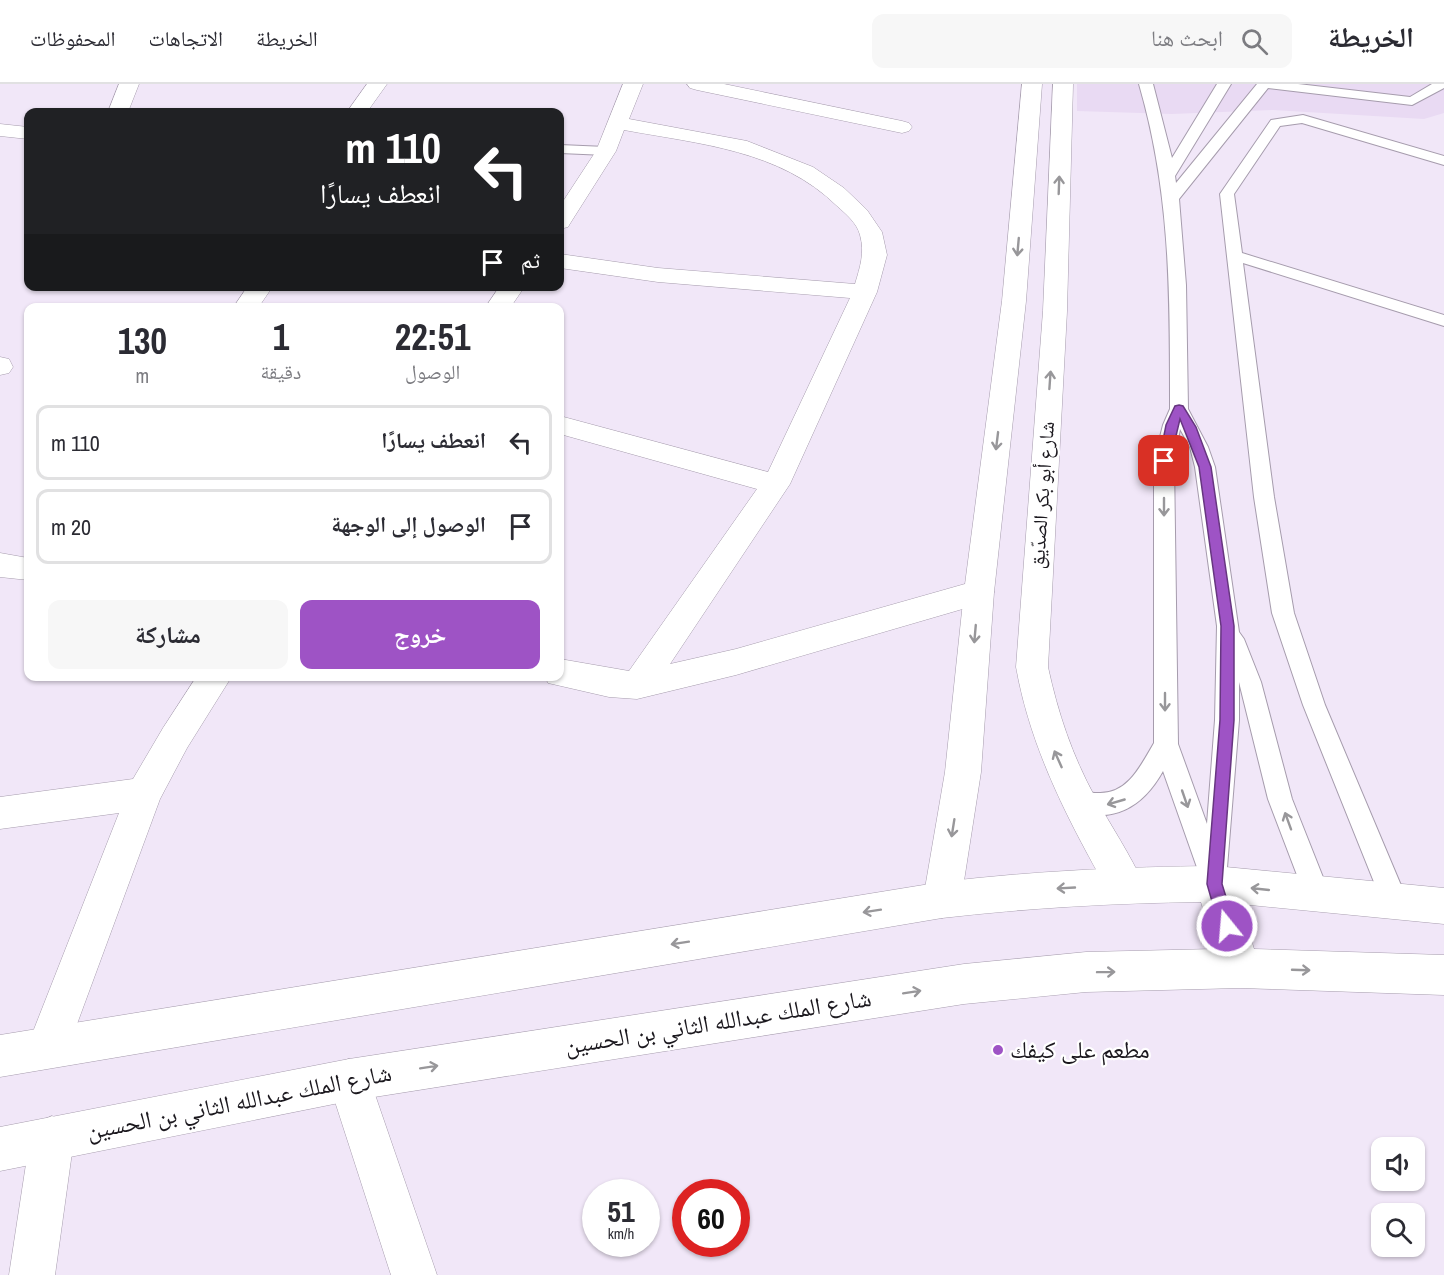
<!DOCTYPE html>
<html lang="ar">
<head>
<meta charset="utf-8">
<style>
	body { margin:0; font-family:"Archivo Narrow","Noto Naskh Arabic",sans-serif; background:#f7f7f7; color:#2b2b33; direction:rtl; height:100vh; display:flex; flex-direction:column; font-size:22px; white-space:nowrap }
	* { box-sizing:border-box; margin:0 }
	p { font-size:20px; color:#7c7c81 }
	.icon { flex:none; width:33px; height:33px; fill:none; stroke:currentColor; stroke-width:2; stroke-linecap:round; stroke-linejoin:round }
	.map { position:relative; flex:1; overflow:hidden; direction:ltr }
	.drawer { position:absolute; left:24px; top:219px; width:540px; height:378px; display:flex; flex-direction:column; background:#fff; border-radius:12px; box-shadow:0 2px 4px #0004; direction:rtl }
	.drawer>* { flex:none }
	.top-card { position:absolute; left:24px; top:24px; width:540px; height:183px; border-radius:12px; box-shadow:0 2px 4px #0004; direction:rtl; background:#202124; color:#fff; overflow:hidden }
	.controls { position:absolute; left:1371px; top:1053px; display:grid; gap:12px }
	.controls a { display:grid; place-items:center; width:54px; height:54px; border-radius:12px; background:#fff; box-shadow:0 2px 4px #0004; font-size:30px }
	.speed { position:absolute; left:582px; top:1095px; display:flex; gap:12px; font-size:30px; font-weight:700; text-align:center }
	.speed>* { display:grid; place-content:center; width:78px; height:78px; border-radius:50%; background:#fff; box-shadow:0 2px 4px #0004; line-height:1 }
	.speed small { font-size:15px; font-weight:400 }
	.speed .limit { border:9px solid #d22; background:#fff; color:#111 }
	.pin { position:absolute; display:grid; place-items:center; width:51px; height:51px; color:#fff; margin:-26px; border-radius:12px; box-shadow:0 3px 9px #0006 }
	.me { position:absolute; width:66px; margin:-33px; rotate:343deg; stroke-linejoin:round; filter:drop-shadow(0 0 4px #0008) }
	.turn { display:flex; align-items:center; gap:21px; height:126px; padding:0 24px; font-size:27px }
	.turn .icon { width:78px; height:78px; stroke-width:2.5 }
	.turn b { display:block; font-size:42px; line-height:51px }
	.then { display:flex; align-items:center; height:57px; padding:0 24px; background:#0003; gap:12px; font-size:22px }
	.eta { display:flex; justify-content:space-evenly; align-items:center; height:102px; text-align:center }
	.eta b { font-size:36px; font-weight:700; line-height:42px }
	.primary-button { display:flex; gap:12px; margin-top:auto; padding:12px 24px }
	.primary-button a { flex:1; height:69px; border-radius:12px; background:#9e53c5; color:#fff; font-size:24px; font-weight:700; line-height:69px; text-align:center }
	.primary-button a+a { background:#f7f7f7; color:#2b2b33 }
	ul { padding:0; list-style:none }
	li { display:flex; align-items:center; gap:18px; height:75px; margin:0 12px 9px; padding:0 12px; border:3px solid #e1e1e2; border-radius:12px }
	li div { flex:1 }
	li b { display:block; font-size:22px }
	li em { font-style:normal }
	header { display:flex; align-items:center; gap:36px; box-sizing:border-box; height:84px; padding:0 30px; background:#fff; border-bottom:2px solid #e1e1e2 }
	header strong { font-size:28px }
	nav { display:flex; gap:33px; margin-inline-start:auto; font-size:21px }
	.search { width:420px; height:54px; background:#f7f7f7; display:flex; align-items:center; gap:15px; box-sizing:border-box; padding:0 21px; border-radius:12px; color:#7c7c81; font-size:22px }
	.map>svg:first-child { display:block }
	.built { fill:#e9daf3 }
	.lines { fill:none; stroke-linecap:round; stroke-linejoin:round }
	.service-casing { stroke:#a69cad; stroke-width:2 }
	.minor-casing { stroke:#a69cad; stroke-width:1 }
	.tertiary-casing { stroke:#a69cad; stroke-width:1 }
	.primary-casing { stroke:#a69cad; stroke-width:1 }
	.service { fill:#fff; fill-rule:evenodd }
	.minor { fill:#fff; fill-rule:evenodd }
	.tertiary { fill:#fff; fill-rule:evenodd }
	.primary { fill:#fff; fill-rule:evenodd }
	.oneway { stroke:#98979a }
	.route { fill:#9e53c5; stroke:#673680; stroke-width:1.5 }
	.poi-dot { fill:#9e53c5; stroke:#fff; stroke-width:2 }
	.labels { text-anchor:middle; stroke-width:4.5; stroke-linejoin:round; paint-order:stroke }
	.street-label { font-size:20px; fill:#1b181e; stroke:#fff }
	.near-street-label { font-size:24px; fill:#1b181e; stroke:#fff }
	.near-poi-label { font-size:24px; fill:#1b181e; stroke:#fff; text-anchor:start }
</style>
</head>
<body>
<header>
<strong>الخريطة</strong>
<div class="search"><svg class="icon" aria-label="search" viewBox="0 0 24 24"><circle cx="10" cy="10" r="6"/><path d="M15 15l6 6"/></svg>ابحث هنا</div>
<nav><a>الخريطة</a><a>الاتجاهات</a><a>المحفوظات</a></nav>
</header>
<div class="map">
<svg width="1444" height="1191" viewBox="0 0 1444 1191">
	<rect width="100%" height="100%" fill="#f1e7f8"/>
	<polygon class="built" points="1077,0 1444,0 1444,29 1424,35 1273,26 1172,30 1077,27"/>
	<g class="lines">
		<defs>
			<g id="service">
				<path d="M1139,0h14l19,74 45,-74h14l-56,92 1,7 81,-99h41l112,13 22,-13h12v4l-32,17 -144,-17 -89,111 7,86 2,124 20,38 7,20 24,165 5,7 17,43 31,117 38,96 -4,9 -9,3 -9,-3 -40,-105 -29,-117v38l-13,160 2,4 -4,9 -9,3 -9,-3 -43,-122c-20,36 -50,54 -92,39l-3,-8 3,-8c11,-4 17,-1 28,-1 29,1 42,-28 55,-50v-282l9,-36 7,-16c0,-113 1,-215 -31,-325zM1180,345l10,18 5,20 22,159 -2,94 -8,104 -29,-80 -4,-283z"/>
				<polygon points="1303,31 1444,72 1444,81 1302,39 1280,42 1234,110 1242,169 1444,231 1444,242 1243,179 1274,413 1294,529 1325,621 1408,818 1404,827 1395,830 1386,827 1382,818 1303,621 1272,529 1254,413 1220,110 1271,36"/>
				<polygon points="560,61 606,63 613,67 606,71 560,69"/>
			</g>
			<g id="minor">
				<polygon points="119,0 139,0 128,28 108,28"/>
				<polygon points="367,0 387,0 367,28 347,28"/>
				<path d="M623,0h20l-14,35 118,22 66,26 31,21 23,22 15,22 5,23 -10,37 -87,192 -120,180 66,-15 243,-69 11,3 4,9 -4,9 -254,74 -99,24 -28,-2 -61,-14 -3,-7h15v-17l69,12 128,-182 -197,-55v-18l208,56 82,-174 -192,-16 -98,-14v-14l98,14 197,16c5,-17 10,-31 5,-49 -3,-12 -14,-21 -23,-29 -57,-56 -137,-62 -213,-76l-8,21 -45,71 -3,5 -8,2v-23l36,-55z"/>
				<polygon points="687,0 724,0 902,37 909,39 912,43 909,47 902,49 697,6 690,4"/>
				<polygon points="0,40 28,43 28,55 0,52"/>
				<polygon points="248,202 273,202 258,224 233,224"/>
				<polygon points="500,202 525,202 510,224 485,224"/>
				<polygon points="0,273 9,275 13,283 9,289 0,291"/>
				<polygon points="0,469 28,474 28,496 0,493"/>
				<polygon points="197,592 232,592 187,664 160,715 63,978 48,984 33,978 27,963 119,729 0,745 0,713 133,695 163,644"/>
				<polygon points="349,975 364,981 370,996 437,1191 391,1191 328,996 334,981"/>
				<polygon points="52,1032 67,1039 74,1054 55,1191 9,1191 30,1054 37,1039"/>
			</g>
			<g id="tertiary">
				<polygon points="1022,0 1042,0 1026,217 994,508 981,688 961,816 955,829 942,834 929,829 923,816 945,688 964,508 1002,217"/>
				<path d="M1053,0h20l-6,227 -19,356c10,46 24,88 47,130 16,29 35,57 49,88l-6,13 -13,5 -13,-5c-42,-74 -81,-147 -96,-231l27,-356z"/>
			</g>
			<path id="primary" d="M1215,782l229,22v36l-204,-20 14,45 190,6v40l-204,-7 -154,4 -122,12 -615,97 -349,70v-44l349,-68 615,-95 122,-12 129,-3 -14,-47c-87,1 -173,6 -259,16l-942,159v-42l942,-153c91,-11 181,-15 273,-16z"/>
		</defs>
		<use href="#service" class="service-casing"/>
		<use href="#minor" class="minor-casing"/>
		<use href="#tertiary" class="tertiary-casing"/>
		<use href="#primary" class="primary-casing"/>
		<use href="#service" class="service"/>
		<use href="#minor" class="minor"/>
		<use href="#tertiary" class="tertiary"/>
		<use href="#primary" class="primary"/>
	</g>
	<defs><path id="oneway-shaft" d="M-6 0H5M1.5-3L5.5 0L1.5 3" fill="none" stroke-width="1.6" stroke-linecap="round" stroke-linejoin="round" transform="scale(1.5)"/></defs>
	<g class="oneway">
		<use href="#oneway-shaft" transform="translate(1059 101) rotate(-88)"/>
		<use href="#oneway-shaft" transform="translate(1018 163) rotate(95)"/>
		<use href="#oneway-shaft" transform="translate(1050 296) rotate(-86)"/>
		<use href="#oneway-shaft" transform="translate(997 357) rotate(97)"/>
		<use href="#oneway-shaft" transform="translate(1164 423) rotate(90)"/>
		<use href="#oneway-shaft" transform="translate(975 550) rotate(95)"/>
		<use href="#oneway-shaft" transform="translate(1165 618) rotate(90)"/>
		<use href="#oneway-shaft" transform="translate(1058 675) rotate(-114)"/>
		<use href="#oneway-shaft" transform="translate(1185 715) rotate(71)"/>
		<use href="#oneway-shaft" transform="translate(1116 718) rotate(164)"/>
		<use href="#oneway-shaft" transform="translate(1288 737) rotate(-110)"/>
		<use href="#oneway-shaft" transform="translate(953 744) rotate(99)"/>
		<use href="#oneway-shaft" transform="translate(1066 804) rotate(177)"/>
		<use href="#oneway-shaft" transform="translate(1260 805) rotate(-174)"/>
		<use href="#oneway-shaft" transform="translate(872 827) rotate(171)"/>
		<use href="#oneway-shaft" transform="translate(680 859) rotate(171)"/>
		<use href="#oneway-shaft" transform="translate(1301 886) rotate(2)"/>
		<use href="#oneway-shaft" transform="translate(1106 888) rotate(-1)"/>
		<use href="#oneway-shaft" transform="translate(912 908) rotate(-9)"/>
		<use href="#oneway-shaft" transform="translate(429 983) rotate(-9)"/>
	</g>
	<polygon class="route" points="1179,321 1183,322 1196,343 1211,383 1234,542 1234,636 1222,800 1235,842 1233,848 1227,850 1222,848 1219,842 1207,800 1220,636 1221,542 1199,383 1180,335 1170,377 1164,381 1159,377 1166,341 1175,322"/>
	<circle class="poi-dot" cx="998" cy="966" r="6"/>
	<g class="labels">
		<g class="street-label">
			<text transform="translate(1042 411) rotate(-86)" y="7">شارع أبو بكر الصدّيق</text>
		</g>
		<g class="near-street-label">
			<text transform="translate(718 938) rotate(-9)" y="8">شارع الملك عبدالله الثاني بن الحسين</text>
			<text transform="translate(239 1018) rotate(-11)" y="8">شارع الملك عبدالله الثاني بن الحسين</text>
		</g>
		<g class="near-poi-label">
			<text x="1010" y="974">مطعم على كيفك</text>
		</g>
	</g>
</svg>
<div class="controls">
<a><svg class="icon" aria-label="sound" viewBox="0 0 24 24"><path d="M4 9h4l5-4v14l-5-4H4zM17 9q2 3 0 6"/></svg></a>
<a><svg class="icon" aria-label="search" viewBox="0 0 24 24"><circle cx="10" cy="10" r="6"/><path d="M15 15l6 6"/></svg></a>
</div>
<div class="speed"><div>51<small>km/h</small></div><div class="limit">60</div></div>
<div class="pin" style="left:1164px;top:377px;background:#d93025"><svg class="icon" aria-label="arrive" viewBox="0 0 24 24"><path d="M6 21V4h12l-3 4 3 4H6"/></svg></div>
<svg class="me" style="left:1227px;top:842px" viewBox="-20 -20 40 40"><circle r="17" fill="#9e53c5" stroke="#fff" stroke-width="3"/><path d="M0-11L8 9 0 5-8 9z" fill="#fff"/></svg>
<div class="top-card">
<div class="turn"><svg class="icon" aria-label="left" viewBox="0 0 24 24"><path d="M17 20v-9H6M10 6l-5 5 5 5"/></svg><div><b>110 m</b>انعطف يسارًا</div></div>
<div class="then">ثم<svg class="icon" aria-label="arrive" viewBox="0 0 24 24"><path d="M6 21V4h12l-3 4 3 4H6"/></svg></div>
</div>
<section class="drawer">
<div class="eta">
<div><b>22:51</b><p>الوصول</p></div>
<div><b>1</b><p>دقيقة</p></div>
<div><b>130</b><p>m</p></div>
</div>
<ul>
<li><svg class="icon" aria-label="left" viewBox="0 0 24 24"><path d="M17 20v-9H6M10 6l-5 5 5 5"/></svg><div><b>انعطف يسارًا</b></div><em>110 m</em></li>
<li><svg class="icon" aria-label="arrive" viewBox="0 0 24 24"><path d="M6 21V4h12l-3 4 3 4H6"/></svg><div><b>الوصول إلى الوجهة</b></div><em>20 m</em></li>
</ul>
<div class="primary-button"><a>خروج</a><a>مشاركة</a></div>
</section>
</div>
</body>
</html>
